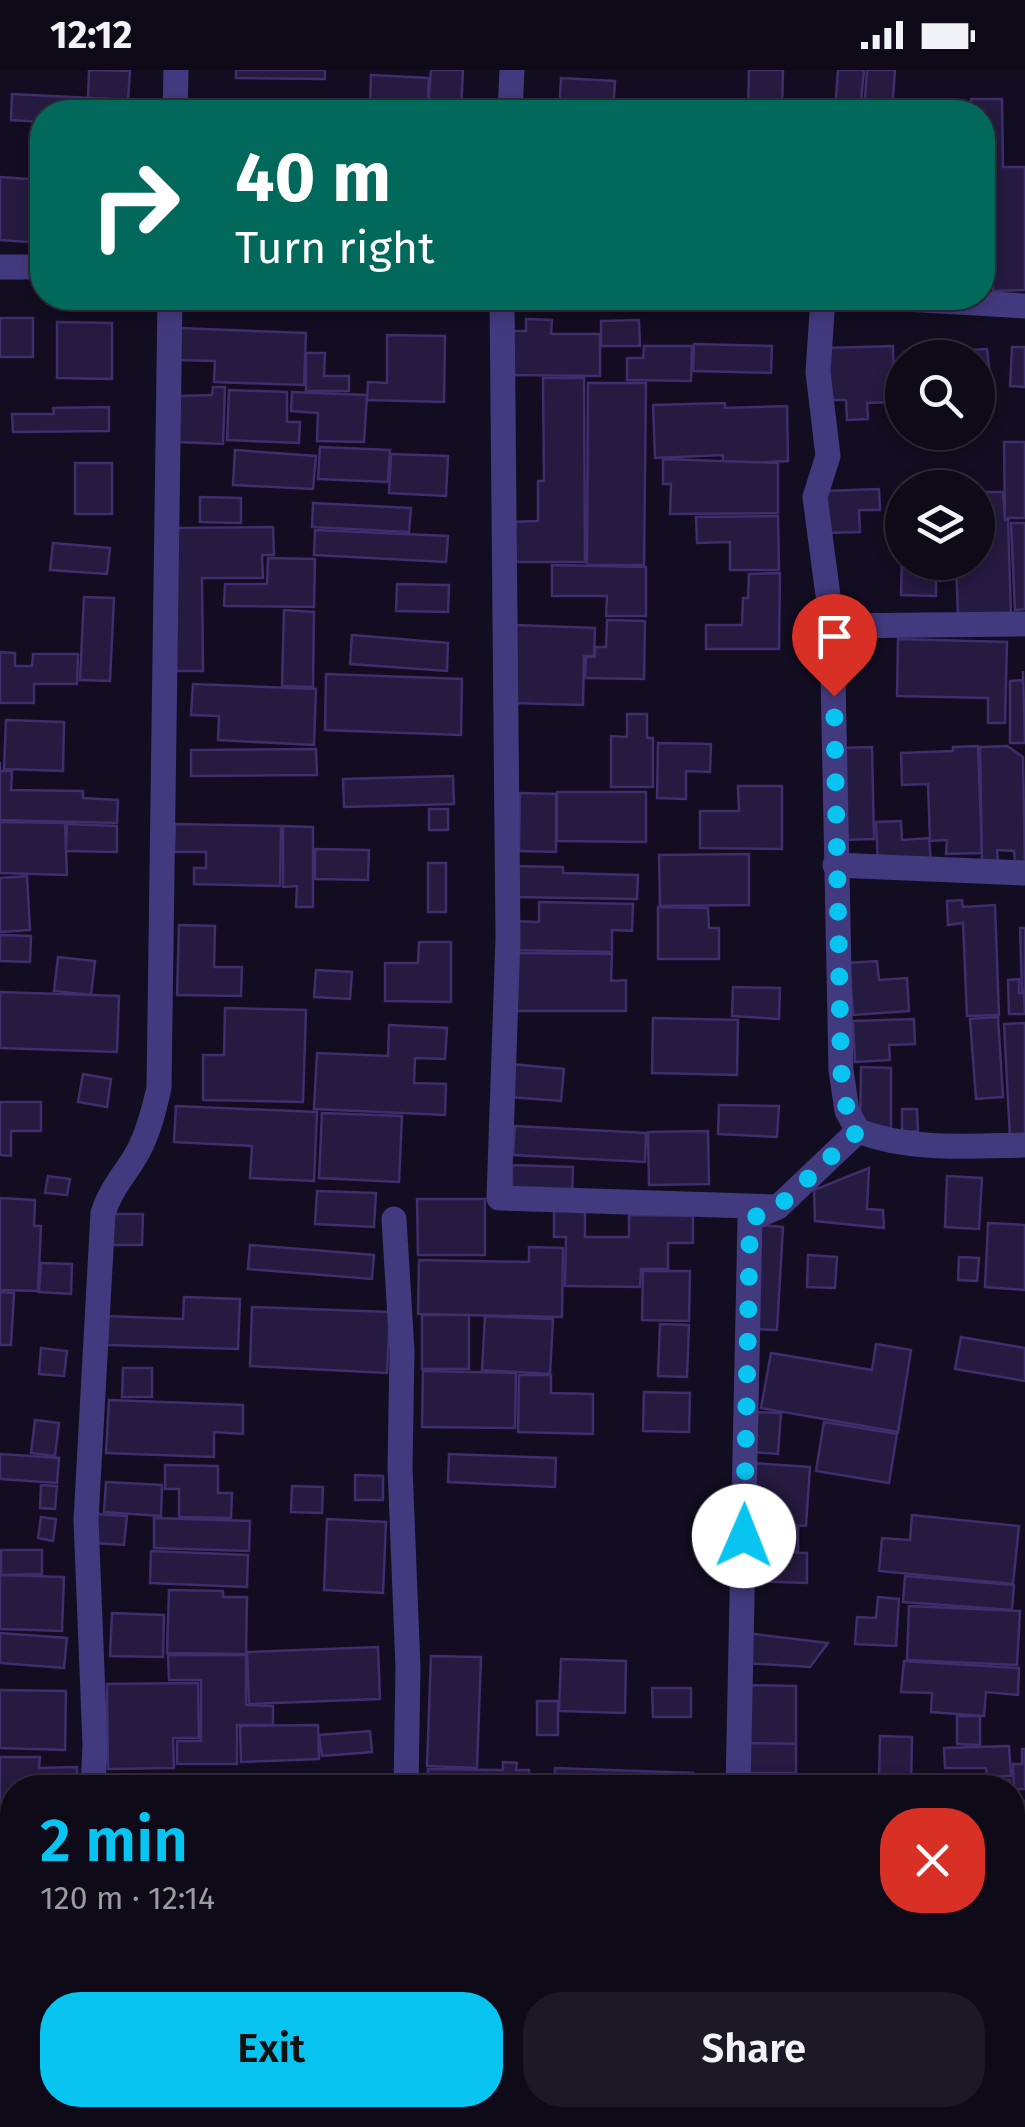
<!DOCTYPE html>
<html lang="en">
<head>
<meta charset="utf-8">
<style>
	body { margin:0; font-family:"Fira Sans",sans-serif; background:#1c1825; color:#f1f3f6; height:100vh; display:flex; flex-direction:column; font-size:38px; white-space:nowrap }
	* { box-sizing:border-box; margin:0 }
	p { font-size:32px; color:#9b9aa2 }
	.icon { flex:none; width:55px; height:55px; fill:none; stroke:currentColor; stroke-width:2; stroke-linecap:round; stroke-linejoin:round }
	.map { position:relative; flex:1; overflow:hidden }
	.details { position:absolute; left:0px; top:1705px; width:1025px; height:352px; display:flex; flex-direction:column; background:#0e0a18; border-radius:40px 40px 0 0; box-shadow:0 5px 15px #0003,0 0 0 2px #2e2b37 }
	.details>* { flex:none }
	.banner { position:absolute; left:30px; top:30px; width:965px; height:210px; border-radius:40px; box-shadow:0 5px 15px #0003,0 0 0 2px #2e2b37; background:#00695c; color:#fff; overflow:hidden }
	.tools { position:absolute; left:885px; top:270px; display:grid; gap:20px }
	.tools a { display:grid; place-items:center; width:110px; height:110px; border-radius:50%; background:#0e0a18; box-shadow:0 5px 15px #0003,0 0 0 2px #2e2b37; font-size:50px }
	.pin { position:absolute; display:grid; place-items:center; width:85px; height:85px; color:#fff; margin:-102px -42px; border-radius:50% 50% 50% 0; rotate:-45deg; box-shadow:0 0 10px #0007 }
	.pin .icon { rotate:45deg }
	.me { position:absolute; width:110px; margin:-55px; rotate:1deg; stroke-linejoin:round; filter:drop-shadow(0 0 8px #0008) }
	.turn { display:flex; align-items:center; gap:35px; height:210px; padding:0 40px; font-size:45px }
	.turn .icon { width:130px; height:130px; stroke-width:2.5 }
	.turn b { display:block; font-size:70px; line-height:85px }
	.round { display:grid; place-items:center; flex:none; width:105px; height:105px; border-radius:40px; background:#1c1825 }
	.overview { display:flex; align-items:center; justify-content:space-between; height:170px; padding:0 40px }
	h1 { font-size:60px; font-weight:600; line-height:75px; color:#07c4f0 }
	.action { display:flex; gap:20px; margin-top:auto; padding:20px 40px }
	.action a { flex:1; height:115px; border-radius:40px; background:#07c4f0; color:#111; font-size:40px; font-weight:600; line-height:115px; text-align:center }
	.action a+a { background:#1c1825; color:#f1f3f6 }
	.status { display:flex; justify-content:space-between; align-items:center; height:70px; padding:0 50px; background:#0e0a18; direction:ltr }
	.status svg { height:28px; fill:currentColor }
	.map>svg:first-child { display:block }
	.building { fill:#251a40; stroke:#3f2d6c; stroke-width:2.5 }
	.lines { fill:none; stroke-linecap:round; stroke-linejoin:round }
	.minor { stroke:#423a7e; stroke-width:25 }
	.route { stroke:#07c4f0; stroke-width:18; stroke-dasharray:0 32.4 }
</style>
</head>
<body>
<div class="status"><b>12:12</b><svg viewBox="0 0 49 12"><path d="M0 12V9h3v3zM5 12V6h3v6zM10 12V3h3v9zM15 12V0h3v12zM26 1h20v11H26zM47 4h2v5h-2z"/></svg></div>
<div class="map">
<svg width="1025" height="2057" viewBox="0 0 1025 2057">
	<rect width="100%" height="100%" fill="#120d20"/>
	<g class="building">
		<polygon points="89,0 130,1 128,30 88,28"/>
		<polygon points="236,0 325,0 325,9 236,8"/>
		<polygon points="431,0 463,0 461,41 428,39"/>
		<polygon points="749,0 783,0 782,42 748,42"/>
		<polygon points="838,0 864,0 860,42 835,42"/>
		<polygon points="867,0 895,0 892,42 864,42"/>
		<polygon points="371,5 429,8 427,40 370,37"/>
		<polygon points="561,8 615,11 613,42 559,42"/>
		<polygon points="12,24 130,30 129,42 42,42 42,52 11,50"/>
		<polygon points="971,29 1002,29 1003,97 1025,97 1025,220 993,221 993,194 982,194 982,42 971,42"/>
		<polygon points="189,31 219,33 219,42 189,42"/>
		<polygon points="360,36 368,36 368,40 415,42 360,42"/>
		<polygon points="0,107 42,110 42,173 0,170"/>
		<rect x="0" y="248" width="33" height="39"/>
		<polygon points="526,249 552,250 551,264 600,264 600,306 506,305 506,261 526,261"/>
		<polygon points="639,250 640,276 601,276 601,251"/>
		<polygon points="57,252 112,253 112,309 57,308"/>
		<polygon points="180,258 306,263 304,315 214,312 215,291 179,290"/>
		<polygon points="387,265 445,266 444,332 367,330 368,312 387,313"/>
		<polygon points="694,274 772,276 771,303 693,301"/>
		<polygon points="644,276 692,276 691,311 627,310 627,288 643,288"/>
		<polygon points="893,276 894,332 867,333 868,349 847,350 846,330 828,330 826,278"/>
		<polygon points="1012,277 1025,277 1025,317 1010,316"/>
		<polygon points="987,279 993,331 978,332 978,288 934,288 933,282"/>
		<polygon points="306,283 325,283 324,306 349,306 349,321 306,321"/>
		<polygon points="543,308 584,308 585,492 510,492 509,452 538,451 538,411 544,411"/>
		<polygon points="588,313 646,313 644,495 587,495"/>
		<polygon points="213,317 225,317 223,374 177,372 179,326 212,325"/>
		<polygon points="229,320 287,322 287,352 300,352 299,373 227,370"/>
		<polygon points="292,322 367,325 364,372 317,371 318,343 291,341"/>
		<polygon points="725,333 725,338 787,336 788,391 723,394 723,385 655,388 653,335"/>
		<polygon points="109,337 109,361 13,362 12,344 54,344 53,338"/>
		<polygon points="1004,372 1025,372 1025,448 1005,448"/>
		<polygon points="320,377 390,380 388,412 318,409"/>
		<polygon points="235,380 316,386 313,419 233,415"/>
		<polygon points="391,384 448,386 446,426 389,423"/>
		<polygon points="663,389 778,393 778,443 670,444 671,414 663,414"/>
		<rect x="75" y="393" width="37" height="51"/>
		<polygon points="879,419 880,440 859,440 860,462 827,463 825,421"/>
		<polygon points="978,422 1003,422 1005,450 1008,449 1011,545 958,546 956,492 978,492"/>
		<polygon points="200,427 241,428 241,453 200,452"/>
		<polygon points="313,433 411,438 409,462 312,457"/>
		<polygon points="778,446 779,500 730,500 730,472 697,473 696,447"/>
		<polygon points="1011,453 1025,453 1025,539 1015,540"/>
		<polygon points="273,457 274,485 262,485 263,508 202,508 203,601 175,601 174,458"/>
		<polygon points="315,460 448,466 446,492 314,485"/>
		<polygon points="53,473 110,478 107,504 50,500"/>
		<polygon points="902,486 902,492 936,492 936,526 901,525"/>
		<polygon points="268,488 315,489 314,537 224,536 225,514 267,514"/>
		<polygon points="552,495 646,497 646,546 606,546 607,526 552,526"/>
		<polygon points="780,503 779,579 706,579 706,555 742,555 743,528 748,528 749,504"/>
		<polygon points="397,514 449,515 448,542 396,541"/>
		<polygon points="84,527 114,528 110,611 80,610"/>
		<polygon points="284,540 314,542 313,617 282,616"/>
		<polygon points="607,550 645,551 644,609 585,608 586,587 595,587 595,577 606,577"/>
		<polygon points="514,555 595,558 594,586 584,586 583,635 512,633"/>
		<polygon points="352,565 448,573 447,601 350,594"/>
		<polygon points="898,569 1007,572 1005,653 988,653 988,628 897,626"/>
		<polygon points="0,582 15,583 15,596 32,596 33,584 78,584 77,614 34,614 34,633 0,633"/>
		<polygon points="1023,601 1025,673 1010,673 1010,611 1023,610"/>
		<polygon points="326,604 462,609 461,665 325,660"/>
		<polygon points="193,614 316,619 314,675 218,670 219,646 191,645"/>
		<polygon points="627,644 647,644 647,668 653,668 653,717 611,717 611,666 627,667"/>
		<polygon points="6,650 64,652 63,701 4,699"/>
		<polygon points="658,673 711,674 710,702 686,701 686,729 657,728"/>
		<polygon points="978,676 982,783 946,784 947,770 930,771 928,714 902,715 901,683 953,681 953,677"/>
		<polygon points="1007,676 1023,687 1025,800 1016,800 1014,781 997,780 998,794 982,793 980,677"/>
		<polygon points="872,677 874,769 842,770 840,678"/>
		<polygon points="316,679 317,705 191,706 191,680"/>
		<polygon points="0,692 0,701 12,701 11,720 83,721 83,728 118,730 117,753 0,750"/>
		<polygon points="453,706 454,734 344,737 343,709"/>
		<polygon points="738,716 782,716 782,779 700,778 700,741 739,741"/>
		<polygon points="557,722 646,722 646,772 557,771"/>
		<polygon points="520,723 556,724 556,782 519,781"/>
		<rect x="429" y="739" width="19" height="21"/>
		<polygon points="901,751 902,770 929,768 931,792 878,795 876,752"/>
		<polygon points="0,752 65,753 67,805 0,803"/>
		<polygon points="67,754 117,756 117,782 66,781"/>
		<polygon points="175,754 281,756 280,816 194,814 194,798 206,798 206,782 174,782"/>
		<polygon points="283,756 313,757 313,837 296,837 297,816 283,817"/>
		<polygon points="315,779 369,780 368,810 315,809"/>
		<polygon points="749,784 749,835 660,836 659,785"/>
		<rect x="428" y="793" width="18" height="49"/>
		<polygon points="512,796 563,797 563,803 638,805 637,829 512,827"/>
		<polygon points="27,806 30,860 0,862 0,808"/>
		<polygon points="962,830 963,837 995,835 999,945 967,946 963,853 948,855 947,831"/>
		<polygon points="539,832 633,834 632,861 612,860 612,882 509,880 510,851 539,852"/>
		<polygon points="658,837 708,838 709,858 719,858 719,889 658,889"/>
		<polygon points="179,855 215,856 214,897 242,897 241,926 177,925"/>
		<polygon points="1020,858 1025,858 1025,921 1022,921"/>
		<polygon points="0,865 31,866 30,892 0,891"/>
		<polygon points="419,872 451,872 451,932 385,931 385,893 418,893"/>
		<polygon points="513,883 612,884 611,911 626,910 626,941 512,941"/>
		<polygon points="58,887 95,891 91,925 54,921"/>
		<polygon points="877,891 879,910 907,908 909,941 853,945 849,893"/>
		<polygon points="316,900 352,902 350,929 314,927"/>
		<polygon points="1019,909 1019,923 1024,923 1025,944 1009,944 1008,910"/>
		<polygon points="733,917 780,918 779,949 732,946"/>
		<polygon points="0,922 119,926 117,982 0,978"/>
		<polygon points="225,938 306,940 303,1032 203,1030 203,985 224,985"/>
		<polygon points="998,947 1003,1027 976,1029 970,949"/>
		<polygon points="653,948 738,950 737,1005 652,1003"/>
		<polygon points="914,949 915,974 889,975 890,990 855,992 853,951"/>
		<polygon points="1025,953 1025,1067 1010,1068 1004,954"/>
		<polygon points="389,955 447,958 445,989 415,988 414,1013 446,1014 445,1045 314,1039 317,983 388,986"/>
		<polygon points="511,994 564,999 561,1031 508,1027"/>
		<polygon points="861,997 891,998 891,1061 860,1061"/>
		<polygon points="83,1004 111,1009 107,1037 78,1032"/>
		<polygon points="0,1032 41,1032 41,1061 11,1061 11,1086 0,1085"/>
		<polygon points="719,1035 779,1036 777,1067 718,1064"/>
		<polygon points="176,1036 317,1042 314,1111 250,1108 252,1076 174,1072"/>
		<polygon points="902,1039 917,1039 918,1061 902,1062"/>
		<polygon points="322,1043 402,1046 399,1112 319,1108"/>
		<polygon points="515,1056 646,1063 645,1092 513,1085"/>
		<polygon points="708,1061 709,1114 649,1115 648,1062"/>
		<polygon points="512,1095 573,1097 572,1127 512,1126"/>
		<polygon points="869,1098 867,1139 883,1140 884,1158 815,1151 814,1120"/>
		<polygon points="48,1106 70,1109 67,1125 45,1123"/>
		<polygon points="947,1106 982,1108 979,1159 945,1157"/>
		<polygon points="317,1121 376,1123 374,1157 315,1154"/>
		<polygon points="0,1128 35,1130 34,1156 41,1156 38,1221 0,1220"/>
		<polygon points="417,1129 485,1129 485,1185 418,1185"/>
		<polygon points="554,1137 585,1138 585,1167 629,1167 629,1145 693,1146 693,1173 668,1173 668,1199 641,1199 640,1217 565,1216 566,1167 554,1167"/>
		<polygon points="111,1144 143,1144 142,1175 110,1175"/>
		<polygon points="988,1153 1025,1155 1025,1220 985,1217"/>
		<polygon points="758,1155 783,1157 777,1260 752,1259"/>
		<polygon points="250,1175 374,1185 372,1209 248,1199"/>
		<polygon points="529,1177 563,1178 562,1247 418,1244 419,1190 529,1192"/>
		<polygon points="808,1185 837,1187 835,1218 807,1217"/>
		<polygon points="959,1187 979,1188 977,1211 958,1210"/>
		<polygon points="41,1193 72,1194 71,1224 39,1222"/>
		<polygon points="643,1201 690,1201 689,1251 642,1250"/>
		<polygon points="0,1222 14,1223 11,1275 0,1275"/>
		<polygon points="184,1227 240,1229 238,1279 107,1275 107,1246 183,1249"/>
		<polygon points="252,1237 390,1242 387,1303 250,1296"/>
		<rect x="422" y="1245" width="47" height="54"/>
		<polygon points="485,1246 553,1249 550,1304 482,1300"/>
		<polygon points="660,1254 689,1255 687,1307 658,1306"/>
		<polygon points="961,1267 1025,1278 1025,1311 955,1299"/>
		<polygon points="876,1274 911,1280 898,1362 761,1338 771,1283 872,1300"/>
		<polygon points="41,1278 67,1281 64,1306 39,1304"/>
		<polygon points="123,1298 152,1298 152,1327 122,1327"/>
		<polygon points="423,1301 516,1303 515,1358 422,1357"/>
		<polygon points="519,1305 551,1305 551,1323 593,1324 593,1364 518,1362"/>
		<polygon points="644,1322 690,1323 689,1362 643,1361"/>
		<polygon points="109,1330 243,1335 243,1364 214,1362 214,1387 106,1383"/>
		<polygon points="752,1342 781,1343 778,1384 751,1382"/>
		<polygon points="35,1350 59,1353 55,1386 31,1383"/>
		<polygon points="824,1352 897,1364 889,1413 816,1401"/>
		<polygon points="0,1384 59,1388 57,1413 0,1409"/>
		<polygon points="449,1384 556,1388 555,1417 448,1412"/>
		<polygon points="752,1393 810,1397 806,1456 748,1452"/>
		<polygon points="165,1395 218,1396 218,1423 232,1423 231,1448 179,1447 179,1419 165,1419"/>
		<polygon points="355,1405 383,1406 383,1430 355,1430"/>
		<polygon points="106,1412 162,1415 161,1446 104,1442"/>
		<polygon points="41,1415 57,1416 55,1439 40,1438"/>
		<polygon points="292,1416 323,1417 322,1443 291,1442"/>
		<polygon points="96,1444 127,1446 124,1475 94,1473"/>
		<polygon points="912,1445 1019,1456 1013,1514 879,1501 882,1468 910,1470"/>
		<polygon points="41,1447 56,1449 53,1471 38,1468"/>
		<polygon points="154,1448 250,1451 249,1481 154,1478"/>
		<polygon points="327,1449 386,1452 383,1523 324,1520"/>
		<polygon points="748,1456 767,1457 766,1482 807,1483 807,1513 746,1511"/>
		<rect x="771" y="1458" width="27" height="23"/>
		<polygon points="1,1480 42,1480 42,1504 1,1505"/>
		<polygon points="151,1481 248,1485 247,1517 150,1513"/>
		<polygon points="0,1505 64,1507 62,1561 0,1559"/>
		<polygon points="905,1506 1014,1515 1012,1540 903,1532"/>
		<polygon points="169,1520 223,1521 223,1527 247,1527 246,1584 167,1583"/>
		<polygon points="878,1527 899,1529 896,1576 855,1574 857,1547 876,1548"/>
		<polygon points="909,1536 1020,1541 1017,1595 907,1590"/>
		<polygon points="112,1543 164,1545 163,1587 110,1586"/>
		<polygon points="0,1563 67,1568 64,1598 0,1593"/>
		<polygon points="746,1563 828,1573 810,1597 745,1593"/>
		<polygon points="378,1577 380,1629 249,1634 247,1582"/>
		<polygon points="168,1585 246,1585 246,1635 273,1636 273,1655 237,1655 237,1694 177,1694 177,1671 201,1671 201,1610 169,1610"/>
		<polygon points="431,1586 481,1587 477,1698 427,1696"/>
		<polygon points="561,1589 626,1591 625,1643 559,1641"/>
		<polygon points="904,1591 1019,1598 1018,1625 986,1622 984,1646 931,1642 932,1623 901,1622"/>
		<polygon points="198,1613 199,1668 173,1668 174,1698 108,1699 107,1614"/>
		<polygon points="743,1615 796,1616 796,1674 742,1673"/>
		<polygon points="652,1618 691,1618 691,1647 653,1647"/>
		<polygon points="0,1620 66,1621 65,1680 0,1678"/>
		<rect x="537" y="1631" width="21" height="34"/>
		<polygon points="957,1646 980,1646 980,1675 957,1674"/>
		<polygon points="318,1655 319,1689 241,1692 240,1656"/>
		<polygon points="370,1661 372,1682 322,1686 319,1665"/>
		<polygon points="880,1666 912,1667 911,1718 857,1718 857,1709 879,1710"/>
		<polygon points="742,1673 796,1674 796,1703 743,1703"/>
		<polygon points="1009,1676 1011,1706 987,1707 986,1698 945,1698 944,1678"/>
		<polygon points="1022,1679 1025,1679 1025,1719 1014,1719 1013,1694 1022,1694"/>
		<polygon points="0,1687 40,1687 39,1698 77,1697 77,1718 12,1718 12,1744 0,1744"/>
		<polygon points="503,1692 517,1693 516,1700 529,1700 529,1718 428,1718 428,1699 503,1700"/>
		<polygon points="555,1698 693,1703 692,1718 554,1718"/>
		<polygon points="1010,1710 1011,1718 986,1718 986,1711"/>
		<rect x="1012" y="1731" width="13" height="53"/>
		<rect x="1012" y="1794" width="13" height="107"/>
		<polygon points="0,1899 12,1903 12,1988 1,1984 0,1986"/>
		<polygon points="1016,2023 1025,2023 1025,2057 1015,2057"/>
		<polygon points="874,2045 903,2045 902,2057 873,2057"/>
		<rect x="909" y="2045" width="53" height="12"/>
		<polygon points="964,2045 999,2045 998,2057 964,2057"/>
	</g>
	<g class="lines">
		<g class="minor">
			<polyline points="175,42 176,0"/>
			<polyline points="510,42 512,0"/>
			<polyline points="0,197 42,197"/>
			<polyline points="502,228 508,868 499,1128 778,1137"/>
			<path d="M823,228l-5,74 10,84 -13,41 17,129 9,444 6,41 11,20c53,20 111,15 167,14"/>
			<polyline points="887,228 1025,236"/>
			<polyline points="832,556 1025,554"/>
			<polyline points="835,795 1025,803"/>
			<polyline points="394,1149 402,1281 400,1397 408,1598 406,1718"/>
			<path d="M93,1718l2,-43 -9,-225 17,-307c9,-27 23,-39 36,-63 10,-20 15,-40 20,-62l11,-790"/>
			<polyline points="738,1718 750,1149 778,1137 858,1061"/>
			<polyline points="0,1872 12,1875"/>
			<polyline points="662,2045 709,2055"/>
			<polyline points="212,2057 215,2045"/>
		</g>
	</g>
	<g class="lines">
		<polyline class="route" points="744,1466 750,1149 778,1137 858,1061 847,1041 841,1000 834,626"/>
	</g>
</svg>
<div class="tools">
<a><svg class="icon" aria-label="search" viewBox="0 0 24 24"><circle cx="10" cy="10" r="6"/><path d="M15 15l6 6"/></svg></a>
<a><svg class="icon" aria-label="layers" viewBox="0 0 24 24"><path d="M12 4l9 5-9 5-9-5zM3 14l9 5 9-5"/></svg></a>
</div>
<div class="pin" style="left:834px;top:626px;background:#d93025"><svg class="icon" aria-label="arrive" viewBox="0 0 24 24"><path d="M6 21V4h12l-3 4 3 4H6"/></svg></div>
<svg class="me" style="left:744px;top:1466px" viewBox="-20 -20 40 40"><circle r="19" fill="#fff"/><path d="M0-13L10 11 0 6-10 11z" fill="#07c4f0"/></svg>
<div class="banner">
<div class="turn"><svg class="icon" aria-label="right" viewBox="0 0 24 24"><path d="M7 20v-9h11M14 6l5 5-5 5"/></svg><div><b>40 m</b>Turn right</div></div>
</div>
<section class="details">
<div class="overview"><div><h1>2 min</h1><p>120 m · 12:14</p></div><a class="round" style="background:#d93025;color:#fff"><svg class="icon" aria-label="close" viewBox="0 0 24 24"><path d="M6 6l12 12M18 6L6 18"/></svg></a></div>
<div class="action"><a>Exit</a><a>Share</a></div>
</section>
</div>
</body>
</html>
